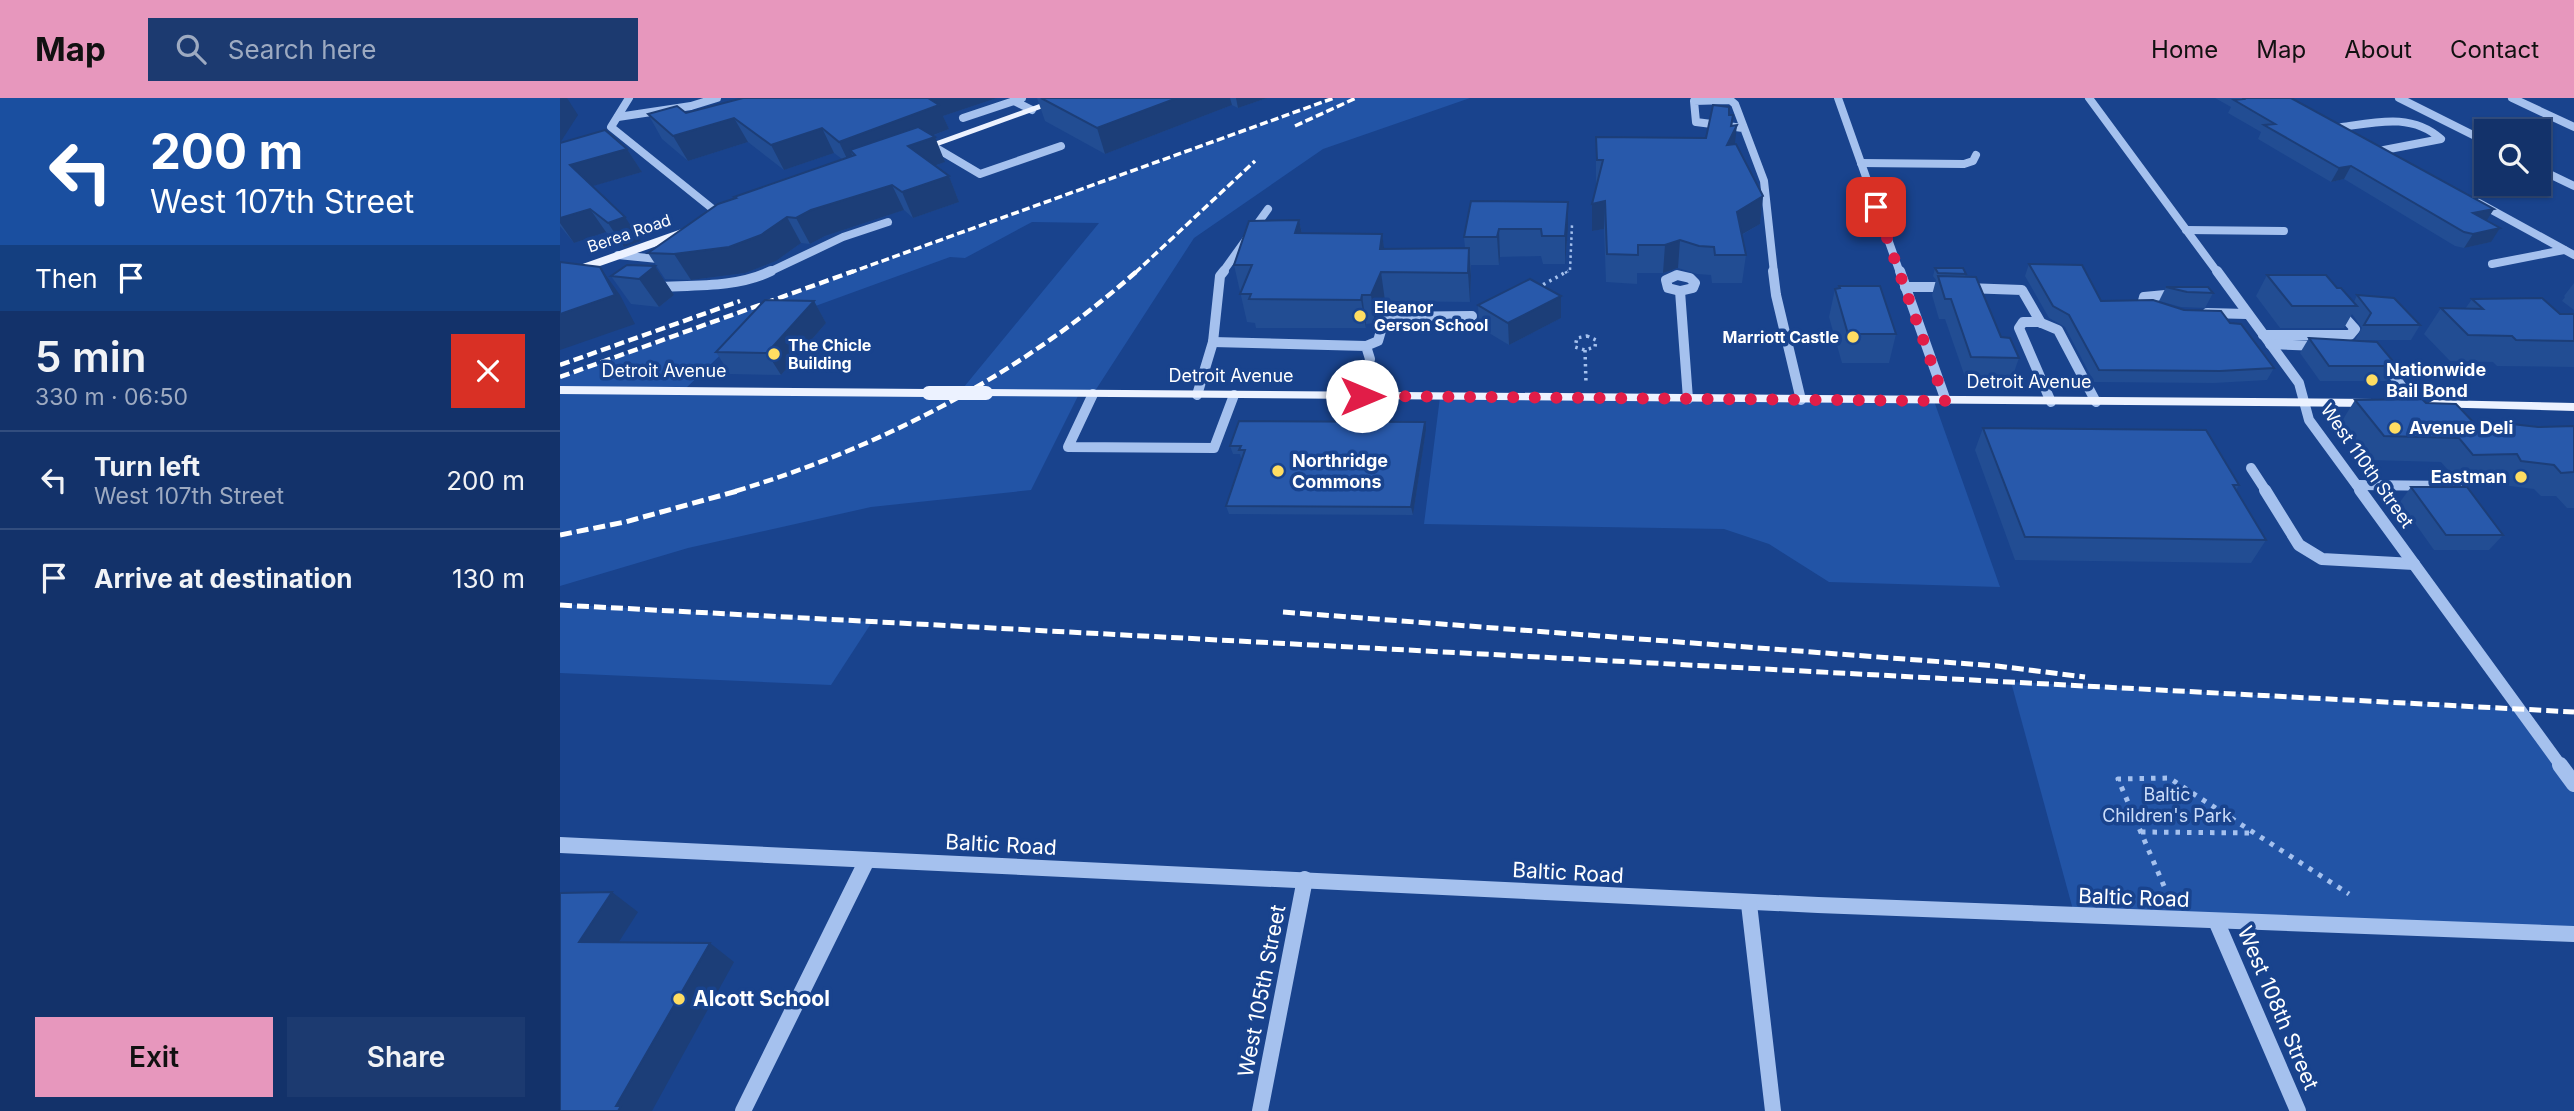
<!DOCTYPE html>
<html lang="en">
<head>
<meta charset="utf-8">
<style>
	body { margin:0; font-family:Inter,sans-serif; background:#1c3a70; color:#f1f3f6; height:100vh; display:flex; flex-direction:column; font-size:26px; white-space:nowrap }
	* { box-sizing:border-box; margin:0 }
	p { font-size:23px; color:#9daac1 }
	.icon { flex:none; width:38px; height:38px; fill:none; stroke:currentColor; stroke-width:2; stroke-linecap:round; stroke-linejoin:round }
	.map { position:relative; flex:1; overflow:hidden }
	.sheet { display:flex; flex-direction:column; background:#13326a; width:560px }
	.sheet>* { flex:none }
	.hud { background:#1a4fa0; color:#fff; overflow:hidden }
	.fabs { position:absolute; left:1914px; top:21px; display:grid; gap:14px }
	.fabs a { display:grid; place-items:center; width:77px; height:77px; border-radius:0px; background:#13326a; box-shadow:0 2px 5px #0004,0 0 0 2px #324d7e; font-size:35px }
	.pin { position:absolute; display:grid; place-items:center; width:60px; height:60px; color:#fff; margin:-30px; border-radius:14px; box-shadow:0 4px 10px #0006 }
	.me { position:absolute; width:77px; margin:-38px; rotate:90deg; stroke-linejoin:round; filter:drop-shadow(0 0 5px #0008) }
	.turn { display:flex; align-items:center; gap:24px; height:147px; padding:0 35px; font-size:32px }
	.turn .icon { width:91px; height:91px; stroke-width:2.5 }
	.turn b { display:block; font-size:49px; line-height:60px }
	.then { display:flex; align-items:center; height:66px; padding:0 35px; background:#0003; gap:14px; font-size:26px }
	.round { display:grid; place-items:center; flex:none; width:74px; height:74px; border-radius:0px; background:#1c3a70 }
	.headline { display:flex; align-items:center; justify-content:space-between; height:119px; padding:0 35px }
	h1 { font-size:42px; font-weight:600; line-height:52px }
	.primary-button { display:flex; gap:14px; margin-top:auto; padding:14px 35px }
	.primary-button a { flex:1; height:80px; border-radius:0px; background:#e797bd; color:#111; font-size:28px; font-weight:600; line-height:80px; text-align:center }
	.primary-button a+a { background:#1c3a70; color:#f1f3f6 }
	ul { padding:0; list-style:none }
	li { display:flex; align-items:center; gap:21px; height:98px; padding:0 35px; border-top:2px solid #324d7e }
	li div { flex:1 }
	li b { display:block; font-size:26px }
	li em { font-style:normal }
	header { display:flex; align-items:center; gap:42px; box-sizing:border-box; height:98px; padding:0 35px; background:#e797bd; color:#111 }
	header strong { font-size:33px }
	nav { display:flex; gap:38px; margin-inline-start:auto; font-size:24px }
	.search { width:490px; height:63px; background:#1c3a70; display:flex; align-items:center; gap:18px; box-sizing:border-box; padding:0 24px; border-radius:0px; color:#9daac1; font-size:26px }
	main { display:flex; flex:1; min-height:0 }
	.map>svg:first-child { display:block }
	.green { fill:#2254a6; fill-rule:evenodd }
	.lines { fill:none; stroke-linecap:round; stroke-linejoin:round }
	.path-far2 { stroke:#a5c1ee; stroke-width:2.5; stroke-dasharray:2.5 3.5; stroke-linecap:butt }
	.path-far1 { stroke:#a5c1ee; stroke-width:3.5; stroke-dasharray:2.5 4.5; stroke-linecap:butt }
	.path { stroke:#a5c1ee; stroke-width:5; stroke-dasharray:4.5 7; stroke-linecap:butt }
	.minor-far3 { stroke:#a5c1ee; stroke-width:8 }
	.minor-far2 { stroke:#a5c1ee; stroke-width:10 }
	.minor-far1 { stroke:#a5c1ee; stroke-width:12 }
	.minor { stroke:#a5c1ee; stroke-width:16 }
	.major { fill:#ecf2ff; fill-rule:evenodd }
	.rail-far2 { stroke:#fff; stroke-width:3.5; stroke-dasharray:8 3.5; stroke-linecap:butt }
	.rail-far1 { stroke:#fff; stroke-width:4.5; stroke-dasharray:10 4.5; stroke-linecap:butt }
	.rail { stroke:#fff; stroke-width:5; stroke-dasharray:12 5; stroke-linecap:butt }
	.major-bridge { stroke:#ecf2ff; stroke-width:14 }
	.wall { fill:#224d93 }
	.shaded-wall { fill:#1c3e78 }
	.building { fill:#2859ab; stroke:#1c3e78; stroke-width:2 }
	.route { stroke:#e11d48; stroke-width:12; stroke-dasharray:0 21.6 }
	.poi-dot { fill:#ffdd62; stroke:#19438d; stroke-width:2.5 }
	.labels { text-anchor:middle; stroke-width:7; stroke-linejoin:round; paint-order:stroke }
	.far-street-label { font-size:16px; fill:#fff; stroke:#19438d }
	.far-poi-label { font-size:16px; font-weight:bold; fill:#fff; stroke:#19438d; text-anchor:start }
	.poi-label { font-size:18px; font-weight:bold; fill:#fff; stroke:#19438d; text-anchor:start }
	.street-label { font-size:18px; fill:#fff; stroke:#19438d }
	.park-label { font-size:18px; fill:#cbddfa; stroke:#19438d }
	.near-street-label { font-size:21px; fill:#fff; stroke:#19438d }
	.near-poi-label { font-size:21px; font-weight:bold; fill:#fff; stroke:#19438d; text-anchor:start }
</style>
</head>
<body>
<header>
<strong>Map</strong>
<div class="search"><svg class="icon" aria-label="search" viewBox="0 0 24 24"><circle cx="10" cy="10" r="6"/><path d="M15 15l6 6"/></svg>Search here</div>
<nav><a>Home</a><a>Map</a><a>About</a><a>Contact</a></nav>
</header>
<main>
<section class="sheet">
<div class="hud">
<div class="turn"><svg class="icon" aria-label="left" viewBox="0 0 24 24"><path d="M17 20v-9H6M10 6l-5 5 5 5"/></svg><div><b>200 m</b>West 107th Street</div></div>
<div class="then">Then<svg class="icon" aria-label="arrive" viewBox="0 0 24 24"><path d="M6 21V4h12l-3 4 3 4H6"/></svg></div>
</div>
<div class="headline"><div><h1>5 min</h1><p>330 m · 06:50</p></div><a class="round" style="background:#d93025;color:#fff"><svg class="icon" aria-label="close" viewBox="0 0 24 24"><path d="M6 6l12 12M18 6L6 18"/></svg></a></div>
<ul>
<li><svg class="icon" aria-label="left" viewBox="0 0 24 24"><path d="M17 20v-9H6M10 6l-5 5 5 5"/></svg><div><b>Turn left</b><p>West 107th Street</p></div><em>200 m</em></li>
<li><svg class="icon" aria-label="arrive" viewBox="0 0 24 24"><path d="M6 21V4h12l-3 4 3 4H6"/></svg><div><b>Arrive at destination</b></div><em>130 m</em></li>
</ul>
<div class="primary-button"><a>Exit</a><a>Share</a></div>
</section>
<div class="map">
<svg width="2014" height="1013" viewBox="0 0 2014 1013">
	<rect width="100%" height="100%" fill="#19438d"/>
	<g class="green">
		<path d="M775,0h135l-147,51 -129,89 -101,156h-14l-48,96 -160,17 -183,41 -128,38v-208zM472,124l67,1 -140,170 -274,-4 52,-50 40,-19 173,-63 15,1z"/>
		<polygon points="880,299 1374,303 1440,489 1269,484 1209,446 1164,431 864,426"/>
		<polygon points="0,506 312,524 271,587 0,575"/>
		<polygon points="1451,584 1959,611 2014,686 2014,836 1515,819"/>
	</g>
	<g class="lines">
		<polyline class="path-far2" points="1005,175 1010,172 1012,127"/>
		<g class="path-far1">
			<polyline points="977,190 1008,173"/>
			<polygon points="1027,238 1036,242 1035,249 1025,252 1015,249 1017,240"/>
			<polyline points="1025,252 1026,285"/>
		</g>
		<g class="path">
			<polyline points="1581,734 1693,735"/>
			<polyline points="1604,788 1558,681 1609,680 1789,796"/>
		</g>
		<g class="minor-far3">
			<polyline points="69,0 51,29 164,120"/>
			<polyline points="462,0 454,3 472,12"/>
			<polyline points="1278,0 1340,175"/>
			<polyline points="1529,0 1658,175"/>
			<polyline points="1839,0 1927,44"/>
			<polyline points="1952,0 2014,29"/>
			<polyline points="58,19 131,8 157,0"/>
			<polyline points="403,20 454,3"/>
			<path d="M1782,29c35,-5 70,-14 99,12l-57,11"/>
			<polyline points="1183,30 1136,24 1134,3 1170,2 1175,6 1204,83 1214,175"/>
			<polyline points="371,47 420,76 501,48"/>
			<polyline points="1301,65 1404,66 1413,63 1416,57"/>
			<polyline points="1979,71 2014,88"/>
			<polyline points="1919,105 2014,157"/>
			<polyline points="1626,132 1724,133"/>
			<polyline points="58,157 108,162"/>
			<polyline points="1932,166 2004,152"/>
			<polyline points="207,175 283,139 328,124"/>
			<polyline points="662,175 708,111"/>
		</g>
		<g class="minor-far2">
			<polyline points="1213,173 1216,197 1241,302"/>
			<polyline points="1340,173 1386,303"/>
			<polyline points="1657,173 1739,285 1749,322 1801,393"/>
			<polygon points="1117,177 1130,180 1135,185 1133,190 1120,193 1108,190 1106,182"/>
			<path d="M96,189c38,-2 80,1 115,-16"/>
			<polyline points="1345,189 1388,189"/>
			<polyline points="1406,190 1462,192 1481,225"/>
			<polyline points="1120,193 1128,301"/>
			<polyline points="1594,212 1583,203 1584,199 1616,196"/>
			<polyline points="1647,215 1687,216"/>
			<polyline points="1703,237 1790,237 1795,231 1777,211"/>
			<polyline points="653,244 806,248 810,261 802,298"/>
			<polyline points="1710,246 1759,248"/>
			<polyline points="806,248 818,243 825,219 912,218"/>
			<polyline points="1824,264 1854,306"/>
			<polyline points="533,296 508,349 654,350 674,297"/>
			<polyline points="637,297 653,244 660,178 664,173"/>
			<polyline points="1491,304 1459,230 1463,224 1479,224 1498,232 1536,304"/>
			<polyline points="1691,370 1706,393"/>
			<polyline points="1797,387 1897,388"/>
		</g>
		<g class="minor-far1">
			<polyline points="1705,392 1739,447 1762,461 1854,466"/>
			<polyline points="1800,392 2001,668"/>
		</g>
		<g class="minor">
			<polyline points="2000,667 2014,686"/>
			<polyline points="0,747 1258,807 2014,836"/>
			<polyline points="1189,806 1213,1013"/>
			<polyline points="1657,825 1738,1013"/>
			<polyline points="183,1013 307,762"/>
			<polyline points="700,1013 745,781"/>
		</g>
		<g class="major">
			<polygon points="496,0 511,0 361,54 352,52"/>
			<polygon points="133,127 139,131 137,134 0,182 0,174"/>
			<polygon points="0,288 369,291 376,295 369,299 0,296"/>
			<polygon points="426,291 1815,301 1822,305 1815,309 421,298 421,292"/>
			<polygon points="1874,302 2014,305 2014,313 1869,309 1867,306"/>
		</g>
		<g class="rail-far2">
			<polyline points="735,28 796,0"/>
			<polyline points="289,175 774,0"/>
			<polyline points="575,175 695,63"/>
		</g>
		<g class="rail-far1">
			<polyline points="0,267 180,203"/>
			<polyline points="0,279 294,173"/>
			<path d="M176,393c148,-45 285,-117 401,-220"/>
		</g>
		<g class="rail">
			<polyline points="0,437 65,424 181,392"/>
			<polyline points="0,507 2014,614"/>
			<polyline points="723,514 1437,568 1525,579"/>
		</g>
		<polyline class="major-bridge" points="369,295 426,295"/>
	</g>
	<g class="wall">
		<polygon points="183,0 437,0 383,18 389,31 372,38 385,64 374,68 389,78 399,104 353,120 344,112 265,138 250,146 241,145 216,163 185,175 131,182 105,181 88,155 175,101 174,99 282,61 274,55 224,72 188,44 128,63 102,41 88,16 126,15"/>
		<polygon points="477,0 707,0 678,10 672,7 545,56 485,23"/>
		<polygon points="1655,0 1731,0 1934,111 1926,122 1931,144 1904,150 1895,148 1784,81 1771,84 1698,41 1701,34 1668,15 1671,9"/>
		<polygon points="1169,17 1173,17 1172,28 1175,46 1203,98 1200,126 1182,137 1186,157 1182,185 1152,185 1151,177 1137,176 1118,170 1103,175 1077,175 1077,186 1046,184 1044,131 1032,133 1036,88 1036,39 1146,40"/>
		<polygon points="0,45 67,51 82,74 32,88 81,143 64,149 46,134 14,145 0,128"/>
		<polygon points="911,103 1008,131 1005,166 983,166 981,158 940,159 939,167 911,167 911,178 910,204 825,203 815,225 806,226 806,230 696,230 695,225 687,224 674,167 739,122 742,135 822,136 824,151 905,150 904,139"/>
		<polygon points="1469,166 1541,203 1670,225 1714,270 1707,282 1654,285 1534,284 1505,229 1489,220 1465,178"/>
		<polygon points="95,168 114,197 99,209 71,206 51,178"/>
		<polygon points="1375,170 1406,176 1405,178 1441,239 1459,260 1452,280 1405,279 1385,221 1379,221 1372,197 1376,182 1373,178"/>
		<polygon points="1707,177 1777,190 1794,204 1797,197 1860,227 1851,242 1795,242 1802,230 1792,216 1784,230 1720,230 1696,198"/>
		<polygon points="2014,185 2014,212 2002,203 2005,199 2004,198"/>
		<polygon points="1279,188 1336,236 1329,265 1282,265 1269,219 1275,191 1278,190"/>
		<polygon points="1606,189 1653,195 1645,210 1621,209 1599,203"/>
		<polygon points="1912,201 2000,216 2014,216 2014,269 1937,268 1933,264 1890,263 1864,236 1881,210 1905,211"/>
		<polygon points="254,203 266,225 221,277 170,276 156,254"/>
		<polygon points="918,207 1001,220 949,247 919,229"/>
		<polygon points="1749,240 1837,268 1827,283 1760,283 1740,255"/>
		<polygon points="1795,302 1866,305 1918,329 2014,328 2014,410 2007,410 1996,398 1981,398 1974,391 1942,387 1938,380 1895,380 1881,364 1808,362 1780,326"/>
		<polygon points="1423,330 1679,387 1676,392 1706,442 1691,465 1455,462 1415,352"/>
		<polygon points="866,332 853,417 669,416 666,408 683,360 681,360 680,356 673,356 670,348"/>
		<polygon points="1851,389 1943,437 1929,452 1874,452 1840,404"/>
	</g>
	<g class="shaded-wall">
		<polygon points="0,0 7,0 18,17 0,45"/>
		<polygon points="365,0 437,0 383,18 389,31 299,66 295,57 290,52 297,67 291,69 279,44"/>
		<polygon points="617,0 670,0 672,7 545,56 537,30"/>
		<polygon points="676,0 707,0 678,10"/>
		<polygon points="1173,17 1171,39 1177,27 1174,53 1167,47"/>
		<polygon points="174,20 188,44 128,63 113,38"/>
		<polygon points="262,30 274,55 224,72 211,47"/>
		<polygon points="375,39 385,64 359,73 348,48"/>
		<polygon points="67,51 82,74 26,90 10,67"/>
		<polygon points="1791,68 1784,81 1771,84 1779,70"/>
		<polygon points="389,78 399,104 353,120 342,94"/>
		<polygon points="332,87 344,112 265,138 250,146 236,120 251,112"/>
		<polygon points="1203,98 1200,126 1174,141 1177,114"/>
		<polygon points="1045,103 1044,131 1032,133 1032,106"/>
		<polygon points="1008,104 1008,131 1005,166 1005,138"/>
		<polygon points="30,111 46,134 14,145 0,125 0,120"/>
		<polygon points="1934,111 1925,125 1913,115"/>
		<polygon points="65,119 81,143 64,149 48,125"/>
		<polygon points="227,119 241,145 216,163 185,175 131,182 114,156"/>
		<polygon points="739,122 745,150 735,135"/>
		<polygon points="1940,130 1931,144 1904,150 1913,136"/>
		<polygon points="939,131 940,159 939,167 937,139"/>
		<polygon points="822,136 826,163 820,151"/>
		<polygon points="1120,142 1118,170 1103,175 1105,147"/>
		<polygon points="909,150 911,178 910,204 908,175"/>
		<polygon points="95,168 114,197 99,209 79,181"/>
		<polygon points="40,169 60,197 75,226 0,252 0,216"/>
		<polygon points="821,174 825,203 815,225 811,197"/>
		<polygon points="802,197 806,226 806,230 801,202"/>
		<polygon points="1001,198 1001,220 949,247 948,225"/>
		<polygon points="254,203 266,225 221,277 207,255"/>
		<polygon points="865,324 866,332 853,417 851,409"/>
		<polygon points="52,794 78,814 46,864 19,844"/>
		<polygon points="150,845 174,864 92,1013 58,1013 56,1008"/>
	</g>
	<g class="building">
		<polygon points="183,0 368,0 379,7 279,44 262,30 211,47 174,20 113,38 88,16 117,8 126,15"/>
		<polygon points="481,0 617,0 537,30"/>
		<polygon points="1683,0 1731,0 1934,111 1913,115 1940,130 1913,136 1904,134 1791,68 1779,70 1704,27 1715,26 1674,2 1684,1"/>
		<polygon points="1153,7 1169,9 1169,17 1173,17 1171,28 1177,27 1167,47 1176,46 1203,98 1177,114 1186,157 1155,157 1154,149 1139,148 1120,142 1105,147 1078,147 1078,157 1047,156 1045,103 1032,106 1043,62 1037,62 1036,39 1146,40"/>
		<polygon points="358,29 375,39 348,48 389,78 342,94 332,87 251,112 236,120 227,119 201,137 169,149 114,156 88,155 158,106 176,100 174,99 295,57 290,52"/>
		<polygon points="45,32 67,51 10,67 65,119 48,125 30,111 0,120 0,45"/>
		<polygon points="911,103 1008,104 1005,138 982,138 981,131 939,131 937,139 904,139"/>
		<polygon points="739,122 735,135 822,136 820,151 909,150 908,175 821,174 811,197 802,197 801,202 689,201 691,196 680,196 692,167 674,167 689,123"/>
		<polygon points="0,164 40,169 55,197 0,216"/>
		<polygon points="1469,166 1522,167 1541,203 1593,202 1624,212 1661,213 1670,225 1681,226 1714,270 1660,273 1539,272 1509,217 1493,208"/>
		<polygon points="67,167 95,168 79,181 51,178"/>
		<polygon points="1375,170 1403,170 1406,176 1378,175"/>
		<polygon points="1707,177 1766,177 1777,190 1781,190 1797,208 1732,208"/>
		<polygon points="1378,178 1416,179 1441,239 1450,240 1459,260 1411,259 1391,201 1385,201"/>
		<polygon points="970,181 1001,198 948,225 918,207"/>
		<polygon points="1279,188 1320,188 1336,236 1288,236 1275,191 1280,190"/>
		<polygon points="1606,189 1648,189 1653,195 1627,194"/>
		<polygon points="1797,197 1834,200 1860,227 1804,227 1811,215"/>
		<polygon points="1982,200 2000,216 2014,216 2014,243 1956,242 1952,238 1908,237 1881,210 1923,211 1912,201"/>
		<polygon points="205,202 254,203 207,255 156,254"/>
		<polygon points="1749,240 1817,244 1837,268 1769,268"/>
		<polygon points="1862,301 1866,305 1896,306 1918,329 1934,324 1978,329 2014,328 2014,374 2001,375 1994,367 1961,363 1957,356 1913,357 1899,340 1824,338 1795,302"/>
		<polygon points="679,323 865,324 851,409 666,408 685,352 679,352 681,348 670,348"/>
		<polygon points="1423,330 1646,332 1679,387 1673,387 1706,442 1465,439"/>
		<polygon points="1851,389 1907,389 1943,437 1886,437"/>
		<polygon points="52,794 19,844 150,845 56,1008 61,1008 58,1013 0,1013 0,795"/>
	</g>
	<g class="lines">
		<polyline class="route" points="802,298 1385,303 1316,109"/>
	</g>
	<g class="poi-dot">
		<circle cx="800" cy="218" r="7"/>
		<circle cx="1293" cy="239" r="7"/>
		<circle cx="214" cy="256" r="7"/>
		<circle cx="1812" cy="282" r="7"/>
		<circle cx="1835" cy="330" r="7"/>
		<circle cx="718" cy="373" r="7"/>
		<circle cx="1961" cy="379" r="7"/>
		<circle cx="119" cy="901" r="7"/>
	</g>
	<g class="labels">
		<g class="far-street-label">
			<text transform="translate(69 135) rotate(-19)" y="6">Berea Road</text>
		</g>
		<g class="far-poi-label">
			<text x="814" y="215">Eleanor<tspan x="814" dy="18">Gerson School</tspan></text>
			<text x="1279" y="245" text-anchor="end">Marriott Castle</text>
			<text x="228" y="253">The Chicle<tspan x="228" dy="18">Building</tspan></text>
		</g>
		<g class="poi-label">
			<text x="1826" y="278">Nationwide<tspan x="1826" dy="21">Bail Bond</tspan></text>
			<text x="1849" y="336">Avenue Deli</text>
			<text x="732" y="369">Northridge<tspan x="732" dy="21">Commons</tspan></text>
			<text x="1947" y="385" text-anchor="end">Eastman</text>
		</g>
		<g class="street-label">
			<text x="104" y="279">Detroit Avenue</text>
			<text x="671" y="284">Detroit Avenue</text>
			<text x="1469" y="290">Detroit Avenue</text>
			<text transform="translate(1807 368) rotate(55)" y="6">West 110th Street</text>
		</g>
		<g class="park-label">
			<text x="1607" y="703">Baltic<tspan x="1607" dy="21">Children's Park</tspan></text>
		</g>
		<g class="near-street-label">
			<text transform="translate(441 747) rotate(3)" y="7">Baltic Road</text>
			<text transform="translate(1008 775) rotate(3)" y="7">Baltic Road</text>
			<text transform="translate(1574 800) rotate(2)" y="7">Baltic Road</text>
			<text transform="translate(702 893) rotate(-79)" y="7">West 105th Street</text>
			<text transform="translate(1718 910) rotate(67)" y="7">West 108th Street</text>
		</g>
		<g class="near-poi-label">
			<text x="133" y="908">Alcott School</text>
		</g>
	</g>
</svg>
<div class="fabs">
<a><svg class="icon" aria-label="search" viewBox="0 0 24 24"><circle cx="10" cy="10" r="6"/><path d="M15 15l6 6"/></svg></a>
</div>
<div class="pin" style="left:1316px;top:109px;background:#d93025"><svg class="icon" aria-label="arrive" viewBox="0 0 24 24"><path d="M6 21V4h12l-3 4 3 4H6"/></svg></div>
<svg class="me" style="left:802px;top:298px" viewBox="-20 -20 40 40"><circle r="19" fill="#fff"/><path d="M0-13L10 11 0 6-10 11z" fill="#e11d48"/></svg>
</div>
</main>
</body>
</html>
